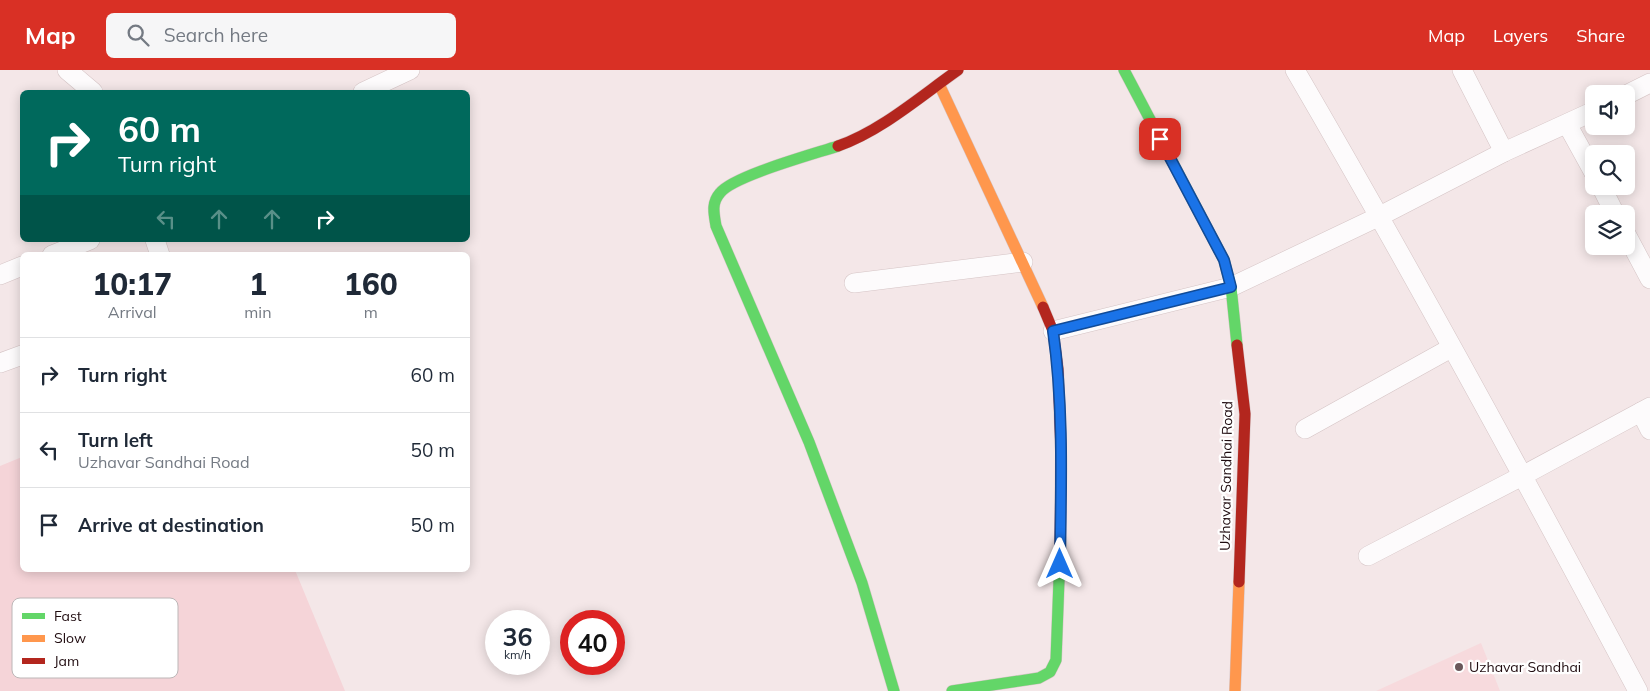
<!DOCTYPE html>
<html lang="en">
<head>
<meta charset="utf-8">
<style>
	body { margin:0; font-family:Mulish,sans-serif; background:#f6f6f7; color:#1f2937; height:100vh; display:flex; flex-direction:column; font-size:19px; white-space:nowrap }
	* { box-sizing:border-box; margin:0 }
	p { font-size:16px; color:#747a83 }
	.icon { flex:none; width:28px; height:28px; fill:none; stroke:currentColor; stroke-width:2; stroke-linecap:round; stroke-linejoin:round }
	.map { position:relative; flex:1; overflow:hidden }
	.panel { position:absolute; left:20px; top:182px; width:450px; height:320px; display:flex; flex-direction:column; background:#fff; border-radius:8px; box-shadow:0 2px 12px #0003 }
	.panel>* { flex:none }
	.hud { position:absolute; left:20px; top:20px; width:450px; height:152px; border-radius:8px; box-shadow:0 2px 12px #0003; background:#00695c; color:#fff; overflow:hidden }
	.tools { position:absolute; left:1585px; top:15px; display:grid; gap:10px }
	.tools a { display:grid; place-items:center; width:50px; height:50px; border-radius:8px; background:#fff; box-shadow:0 2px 12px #0003; font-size:25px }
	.speed { position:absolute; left:485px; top:540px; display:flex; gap:10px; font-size:25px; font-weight:700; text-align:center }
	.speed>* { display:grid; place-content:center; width:65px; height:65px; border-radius:50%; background:#fff; box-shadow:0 2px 12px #0003; line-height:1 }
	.speed small { font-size:12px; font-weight:400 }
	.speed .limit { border:8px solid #d22; background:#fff; color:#111 }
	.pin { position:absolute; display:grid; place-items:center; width:42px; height:42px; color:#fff; margin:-21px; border-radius:10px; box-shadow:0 2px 8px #0006 }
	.me { position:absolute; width:55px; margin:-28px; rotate:0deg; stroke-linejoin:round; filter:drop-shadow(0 0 4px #0008) }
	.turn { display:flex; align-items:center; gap:18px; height:105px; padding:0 15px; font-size:22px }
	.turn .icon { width:65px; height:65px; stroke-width:2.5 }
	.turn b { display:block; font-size:35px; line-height:42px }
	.lanes { display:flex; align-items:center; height:48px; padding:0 15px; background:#0003; justify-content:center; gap:25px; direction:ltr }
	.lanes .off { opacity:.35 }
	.eta { display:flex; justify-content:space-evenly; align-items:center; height:85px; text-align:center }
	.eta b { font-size:30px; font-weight:800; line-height:35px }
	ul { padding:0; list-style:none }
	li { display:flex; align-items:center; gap:15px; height:75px; padding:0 15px; border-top:1px solid #e0e1e3 }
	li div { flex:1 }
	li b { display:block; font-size:19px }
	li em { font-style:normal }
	header { display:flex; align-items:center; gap:30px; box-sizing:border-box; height:70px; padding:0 25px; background:#d93025; color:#fff }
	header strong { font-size:24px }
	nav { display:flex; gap:28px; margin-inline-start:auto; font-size:18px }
	.search { width:350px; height:45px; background:#f6f6f7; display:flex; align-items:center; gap:12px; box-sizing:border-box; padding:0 18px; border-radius:8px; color:#747a83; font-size:19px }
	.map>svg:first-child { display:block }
	.built { fill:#f7dadd }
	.green { fill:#f5d4d8 }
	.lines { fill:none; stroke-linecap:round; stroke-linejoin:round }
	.street-casing { stroke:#d5c4c5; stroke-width:20 }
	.fast-casing { stroke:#d5c4c5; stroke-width:12 }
	.slow-casing { stroke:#d5c4c5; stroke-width:12 }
	.jam-casing { stroke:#d5c4c5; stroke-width:12 }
	.street { stroke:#fdfbfc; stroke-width:19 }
	.fast { stroke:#63d668; stroke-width:11 }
	.slow { stroke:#ff974d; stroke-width:11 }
	.jam { stroke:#b3261e; stroke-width:11 }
	.route-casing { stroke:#114b97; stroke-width:12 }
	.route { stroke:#1a73e8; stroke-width:9 }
	.poi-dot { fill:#6a585b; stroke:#fff; stroke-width:2 }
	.labels { text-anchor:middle; stroke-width:4.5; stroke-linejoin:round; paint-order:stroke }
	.street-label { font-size:14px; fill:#1f0b0f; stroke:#fff }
	.poi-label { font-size:14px; fill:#1f0b0f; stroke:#fff; text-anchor:start }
	.key { fill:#fff; stroke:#bcb6b7; stroke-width:1 }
	.key-label { font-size:14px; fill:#1f0b0f }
</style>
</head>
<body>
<header>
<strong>Map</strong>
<div class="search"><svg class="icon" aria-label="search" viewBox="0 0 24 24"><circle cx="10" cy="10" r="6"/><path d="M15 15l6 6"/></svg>Search here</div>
<nav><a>Map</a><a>Layers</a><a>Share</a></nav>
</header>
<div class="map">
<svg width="1650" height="621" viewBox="0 0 1650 621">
	<rect width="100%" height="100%" fill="#f4e7e8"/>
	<polygon class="built" points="1481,573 1500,621 1376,621"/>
	<polygon class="green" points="22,387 22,500 295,500 345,621 0,621 0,396"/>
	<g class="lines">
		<defs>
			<g id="street">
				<polyline points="67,0 93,22"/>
				<path d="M1295,0c119,204 232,412 343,621"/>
				<polyline points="1462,0 1504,82"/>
				<polyline points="363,22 410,0"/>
				<polyline points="1626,25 1650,13"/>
				<polyline points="1567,54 1594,103"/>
				<polyline points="1601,116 1615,144"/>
				<polyline points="1626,164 1650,209"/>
				<polyline points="155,170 160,185"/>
				<polyline points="52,185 90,170"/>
				<polyline points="0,205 22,196"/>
				<polyline points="854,213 1023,192"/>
				<polyline points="1053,261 1231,217 1380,146 1504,82 1594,41"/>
				<polyline points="0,293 22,285"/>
				<polyline points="1641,342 1650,360"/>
				<polyline points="1305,359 1451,278"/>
				<polyline points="1368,486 1522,406 1650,337"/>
			</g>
			<g id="fast">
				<polyline points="1124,0 1224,190 1231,217 1237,275"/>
				<path d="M838,76c-24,8 -105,30 -118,47 -9,10 -6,21 -4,33l93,216 53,141 32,108"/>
				<polyline points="952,621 1039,608 1050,602 1056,590 1060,483"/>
			</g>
			<g id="slow">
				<polyline points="939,14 1043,237"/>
				<polyline points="1235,621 1239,512"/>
			</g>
			<g id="jam">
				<path d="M838,76c43,-15 83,-50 120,-76"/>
				<polyline points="1043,237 1053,261 1058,299 1061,383 1060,483"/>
				<polyline points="1237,275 1245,344 1239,512"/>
			</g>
		</defs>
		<use href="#street" class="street-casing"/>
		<use href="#fast" class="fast-casing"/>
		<use href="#slow" class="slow-casing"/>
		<use href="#jam" class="jam-casing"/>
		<use href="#street" class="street"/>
		<use href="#fast" class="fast"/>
		<use href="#slow" class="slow"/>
		<use href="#jam" class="jam"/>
	</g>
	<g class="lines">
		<defs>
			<path id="route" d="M1060,494c1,-77 4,-156 -7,-233l178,-44 -7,-27 -64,-121"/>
		</defs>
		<use href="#route" class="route-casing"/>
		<use href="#route" class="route"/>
	</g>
	<circle class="poi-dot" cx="1459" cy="597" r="5"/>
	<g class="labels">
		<g class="street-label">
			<text transform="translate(1226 406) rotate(-89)" y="5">Uzhavar Sandhai Road</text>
		</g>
		<g class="poi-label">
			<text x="1469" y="602">Uzhavar Sandhai</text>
		</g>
	</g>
	<rect x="12" y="528" width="166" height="80" rx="8" class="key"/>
	<rect x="22" y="543" width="23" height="6" fill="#63d668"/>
	<rect x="22" y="565" width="23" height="7" fill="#ff974d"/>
	<rect x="22" y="588" width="23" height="6" fill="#b3261e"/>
	<g class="key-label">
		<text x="54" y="551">Fast</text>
		<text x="54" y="573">Slow</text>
		<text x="54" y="596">Jam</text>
	</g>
</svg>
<div class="tools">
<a><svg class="icon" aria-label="sound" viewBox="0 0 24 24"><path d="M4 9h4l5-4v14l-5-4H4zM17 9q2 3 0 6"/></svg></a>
<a><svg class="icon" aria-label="search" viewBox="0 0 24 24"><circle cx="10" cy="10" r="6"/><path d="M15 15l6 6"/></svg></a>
<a><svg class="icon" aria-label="layers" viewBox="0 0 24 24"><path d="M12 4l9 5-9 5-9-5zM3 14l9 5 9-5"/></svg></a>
</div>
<div class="speed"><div>36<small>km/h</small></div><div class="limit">40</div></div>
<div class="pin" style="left:1160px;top:69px;background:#d93025"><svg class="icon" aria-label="arrive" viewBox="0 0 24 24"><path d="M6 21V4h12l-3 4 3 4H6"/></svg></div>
<svg class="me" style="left:1060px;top:494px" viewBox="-20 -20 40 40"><path d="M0-17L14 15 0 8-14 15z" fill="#1a73e8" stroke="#fff" stroke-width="4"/></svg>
<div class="hud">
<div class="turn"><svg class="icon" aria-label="right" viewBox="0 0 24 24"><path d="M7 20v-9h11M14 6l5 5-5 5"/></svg><div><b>60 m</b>Turn right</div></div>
<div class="lanes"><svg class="icon off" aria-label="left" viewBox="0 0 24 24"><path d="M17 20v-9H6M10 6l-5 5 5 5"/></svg><svg class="icon off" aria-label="ahead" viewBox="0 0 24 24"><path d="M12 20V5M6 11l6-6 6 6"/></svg><svg class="icon off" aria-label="ahead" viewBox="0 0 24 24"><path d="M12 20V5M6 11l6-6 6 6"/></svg><svg class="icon" aria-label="right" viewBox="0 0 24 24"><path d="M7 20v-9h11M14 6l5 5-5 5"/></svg></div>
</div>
<section class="panel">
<div class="eta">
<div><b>10:17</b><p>Arrival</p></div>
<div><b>1</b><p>min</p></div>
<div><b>160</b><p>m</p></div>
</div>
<ul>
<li><svg class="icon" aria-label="right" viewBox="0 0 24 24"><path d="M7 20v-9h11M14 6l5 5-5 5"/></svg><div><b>Turn right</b></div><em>60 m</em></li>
<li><svg class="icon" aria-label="left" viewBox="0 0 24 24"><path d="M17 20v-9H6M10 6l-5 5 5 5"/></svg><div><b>Turn left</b><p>Uzhavar Sandhai Road</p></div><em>50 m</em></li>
<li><svg class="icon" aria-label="arrive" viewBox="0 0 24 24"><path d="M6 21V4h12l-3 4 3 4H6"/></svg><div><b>Arrive at destination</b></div><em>50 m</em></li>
</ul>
</section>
</div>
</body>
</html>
